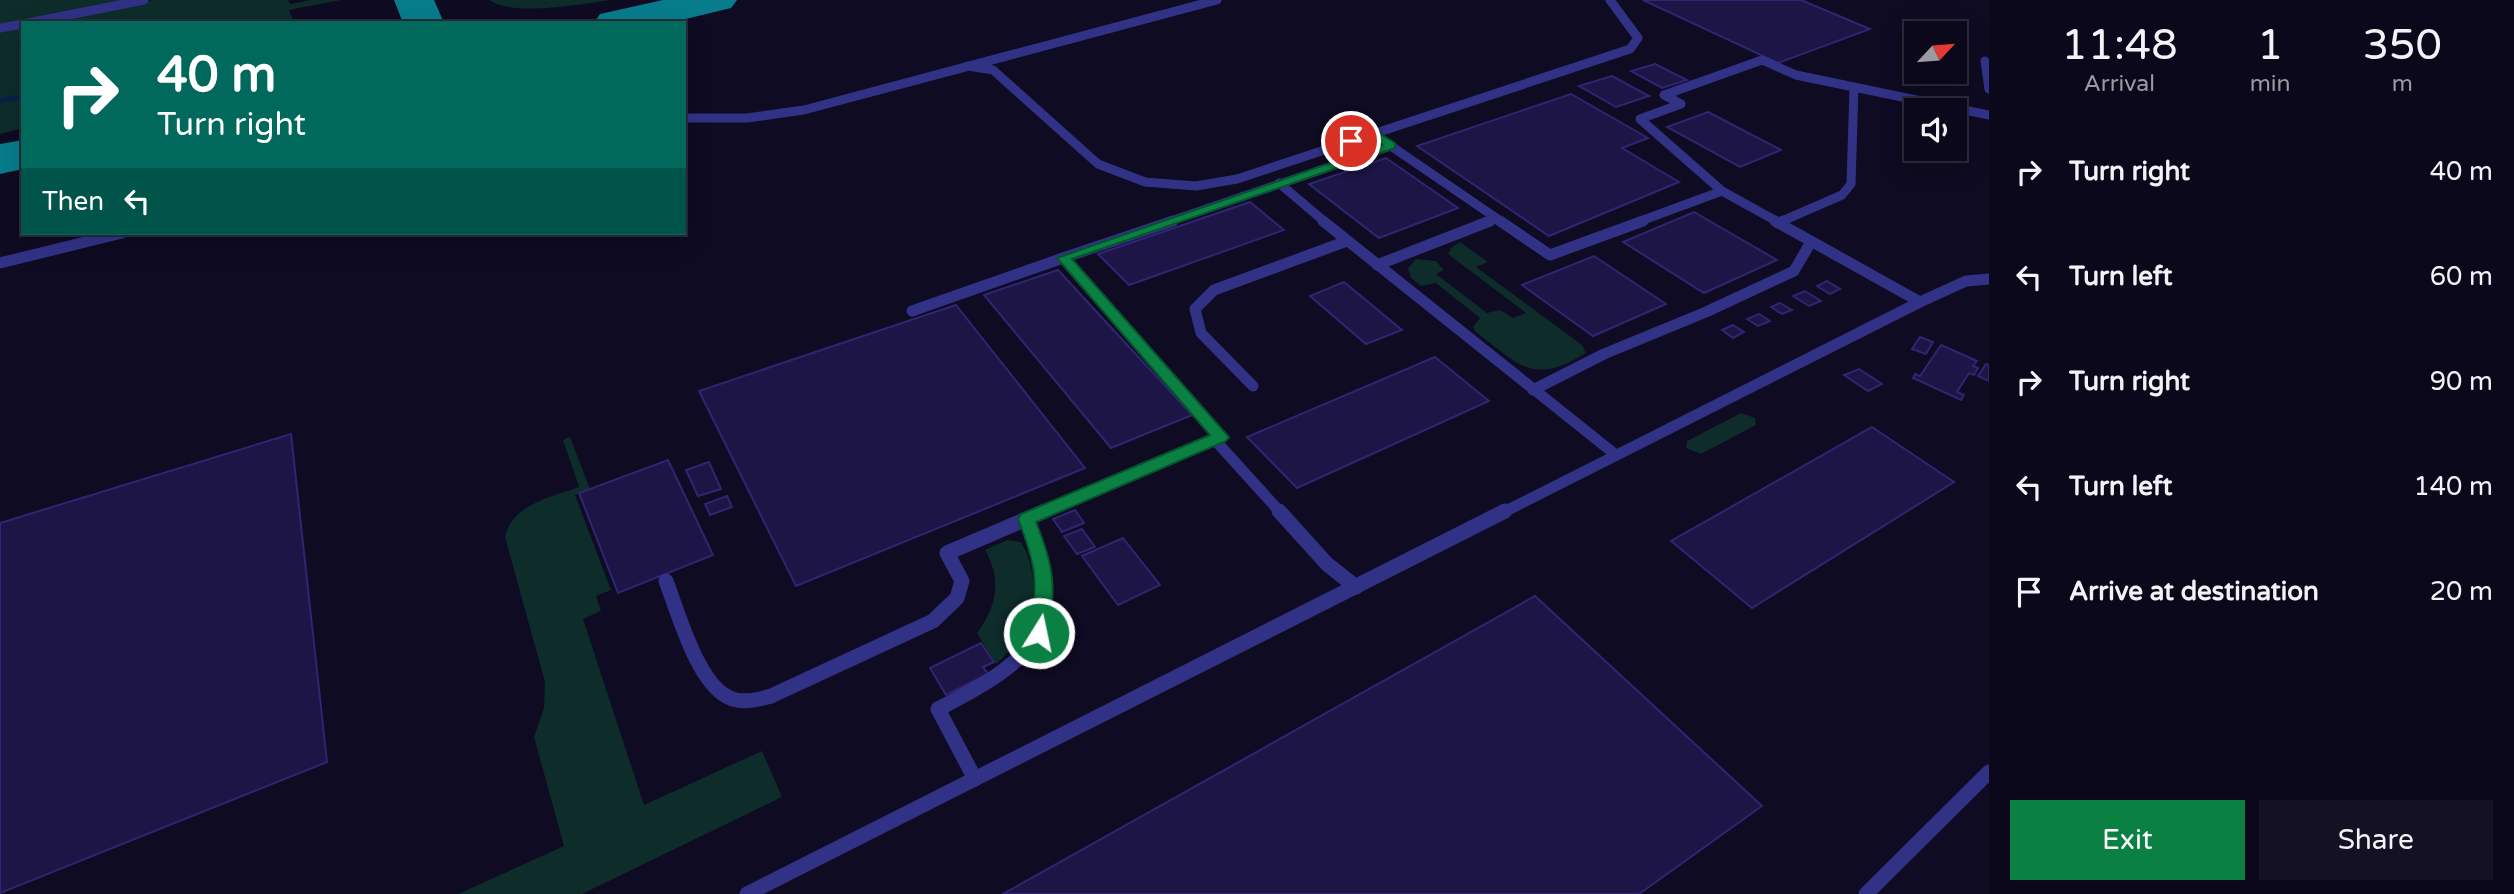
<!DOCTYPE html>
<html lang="en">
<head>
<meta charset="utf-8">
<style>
	body { margin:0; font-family:"Varela Round",sans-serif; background:#131123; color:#f1f3f6; height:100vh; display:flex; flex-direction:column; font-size:26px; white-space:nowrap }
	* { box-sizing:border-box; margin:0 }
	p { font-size:23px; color:#999aa2 }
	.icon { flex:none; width:38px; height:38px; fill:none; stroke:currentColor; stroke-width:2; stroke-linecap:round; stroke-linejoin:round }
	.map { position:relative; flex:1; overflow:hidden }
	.side { display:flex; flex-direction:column; background:#0a081a; width:525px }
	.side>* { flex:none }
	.hud { position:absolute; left:21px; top:21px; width:665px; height:214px; border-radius:0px; box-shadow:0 7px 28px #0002,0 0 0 2px #2a2939; background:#00695c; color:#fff; overflow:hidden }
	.needle { width:46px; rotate:64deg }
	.buttons { position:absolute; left:1904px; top:21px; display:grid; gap:14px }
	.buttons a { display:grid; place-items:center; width:63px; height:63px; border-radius:0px; background:#0a081a; box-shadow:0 7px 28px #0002,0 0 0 2px #2a2939; font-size:35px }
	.pin { position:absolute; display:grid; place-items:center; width:60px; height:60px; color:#fff; margin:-30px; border:4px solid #fff; border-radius:50%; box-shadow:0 2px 7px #0007 }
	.me { position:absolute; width:77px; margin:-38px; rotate:10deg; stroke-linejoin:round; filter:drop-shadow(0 0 5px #0008) }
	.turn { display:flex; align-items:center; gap:24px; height:147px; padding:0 21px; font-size:32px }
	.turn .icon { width:91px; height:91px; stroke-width:2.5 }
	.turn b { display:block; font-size:49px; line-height:60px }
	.then { display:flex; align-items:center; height:66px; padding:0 21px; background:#0003; gap:14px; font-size:26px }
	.eta { display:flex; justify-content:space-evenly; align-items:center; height:119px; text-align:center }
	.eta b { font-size:42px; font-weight:600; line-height:49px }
	.cta { display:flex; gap:14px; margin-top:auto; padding:14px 21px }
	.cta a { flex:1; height:80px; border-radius:0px; background:#0b8043; color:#fff; font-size:28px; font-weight:600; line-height:80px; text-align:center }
	.cta a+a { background:#131123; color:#f1f3f6 }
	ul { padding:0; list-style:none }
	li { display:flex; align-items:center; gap:21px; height:105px; padding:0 21px }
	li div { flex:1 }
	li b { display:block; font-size:26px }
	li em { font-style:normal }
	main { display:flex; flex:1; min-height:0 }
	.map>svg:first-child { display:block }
	.green { fill:#0d2c2a }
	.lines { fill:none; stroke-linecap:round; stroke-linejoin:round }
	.stream { stroke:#062146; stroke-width:5 }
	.taxiway { fill:#077c8c; fill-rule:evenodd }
	.building { fill:#1c1545; stroke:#302573; stroke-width:2 }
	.service-far2 { stroke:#313286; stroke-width:9 }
	.service-far1 { stroke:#313286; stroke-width:11 }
	.service { stroke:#313286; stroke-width:15 }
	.route { fill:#0b8043; stroke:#07532c; stroke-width:2 }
</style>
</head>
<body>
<main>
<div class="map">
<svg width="1989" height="894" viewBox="0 0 1989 894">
	<rect width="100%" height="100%" fill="#0e0b22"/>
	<g class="green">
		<polygon points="0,0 130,0 0,26"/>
		<polygon points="154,0 288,0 290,4 311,0 341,0 289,10 294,23 39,23"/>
		<path d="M489,0h122c-29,4 -98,17 -122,0z"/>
		<polygon points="23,26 23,128 0,134 0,30"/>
		<path d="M1460,242l28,20 -12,5 106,78 4,8c-53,33 -67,12 -110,-21l-3,-5 7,-9 -44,-35 -15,3 -10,-8 -3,-10 8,-9 20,2 8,9 -8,4 51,39 13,-3 13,8 13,-5 -78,-59 3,-6z"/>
		<polygon points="1741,413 1755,418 1756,425 1701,454 1686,448 1687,441"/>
		<path d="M570,437l20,52 -15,6 36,95 -15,6 5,15 -18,8 61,186 118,-54 20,46 -200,97h-124l106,-48 -30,-109 10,-29 1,-26 -40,-145c7,-33 47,-40 74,-50l-16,-47z"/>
		<path d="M1007,540l14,2c24,40 11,93 -25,122l-19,-31c20,-27 25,-53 8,-83z"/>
	</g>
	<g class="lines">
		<polyline class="stream" points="0,101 23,96"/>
		<g class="taxiway">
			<polygon points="394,0 434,0 444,23 403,23"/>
			<polygon points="663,0 737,0 731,8 669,23 594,23 600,14"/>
			<polygon points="23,140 23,169 0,174 0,144"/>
		</g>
	</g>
	<g class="building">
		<polygon points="1643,0 1801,0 1870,29 1778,63"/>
		<polygon points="1655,64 1687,80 1662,88 1631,71"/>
		<polygon points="1612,76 1649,96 1616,107 1579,86"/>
		<polygon points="1571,94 1648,138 1622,148 1679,182 1549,236 1417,146"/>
		<polygon points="1708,112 1781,150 1740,167 1667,127"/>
		<polygon points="1386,158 1458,208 1379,238 1309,184"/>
		<polygon points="1250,202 1284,230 1129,285 1098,254"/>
		<polygon points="1694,212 1777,260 1704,293 1623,242"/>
		<polygon points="1594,256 1666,304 1593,336 1522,285"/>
		<polygon points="1058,270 1192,415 1111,448 984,295"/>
		<polygon points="1827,281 1840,289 1830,294 1817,286"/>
		<polygon points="1344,282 1402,330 1366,344 1310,296"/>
		<polygon points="1805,291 1821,301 1809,306 1793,296"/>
		<polygon points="1780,303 1792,310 1782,314 1771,307"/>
		<polygon points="956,305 1085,468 796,586 699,391"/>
		<polygon points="1759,314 1770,321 1758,326 1747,319"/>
		<polygon points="1733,325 1744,332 1733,338 1722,330"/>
		<polygon points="1920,337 1933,342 1926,354 1912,349"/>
		<polygon points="1941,345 1977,361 1973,366 1978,368 1974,375 1969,373 1957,392 1964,395 1961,400 1913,378 1915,374 1920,376"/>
		<polygon points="1435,357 1489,401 1297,488 1247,437"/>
		<polygon points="1986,364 1989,365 1989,381 1978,376"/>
		<polygon points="1859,369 1882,384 1868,391 1844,375"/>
		<polygon points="1872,427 1954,482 1752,608 1671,541"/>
		<polygon points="291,434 327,762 0,893 0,523"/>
		<polygon points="668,460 713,555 618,593 579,493"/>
		<polygon points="709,462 721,489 698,496 686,470"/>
		<polygon points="727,496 732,507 710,515 705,504"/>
		<polygon points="1075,510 1084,523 1062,532 1053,519"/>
		<polygon points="1082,529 1095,547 1077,554 1064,536"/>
		<polygon points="1123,538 1160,585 1118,605 1082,556"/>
		<polygon points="1535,596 1762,806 1639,894 1003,894"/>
		<polygon points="981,643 994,662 983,667 988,674 946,695 930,668"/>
	</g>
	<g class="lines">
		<g class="service-far2">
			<polyline points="28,23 144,0"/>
			<polyline points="0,28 23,24"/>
			<polyline points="1985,61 1989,89"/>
			<polyline points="968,66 993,70 1098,164 1145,182 1196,186 1237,179 1630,49 1638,38 1610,0"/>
			<polyline points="684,118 747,118 804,110 1217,0"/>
			<polyline points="1391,146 1502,222"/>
			<polyline points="1279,183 1325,222"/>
			<polyline points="1168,222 1391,146 1374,134"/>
			<polyline points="1485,222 1496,218"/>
			<polyline points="1638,222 1722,191"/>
			<polyline points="1778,222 1722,191 1640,119 1681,104 1664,95 1762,60 1796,75 1989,115"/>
			<polyline points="1780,222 1842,195 1851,184 1854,87"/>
		</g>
		<g class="service-far1">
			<polyline points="1323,221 1616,455"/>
			<polyline points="1500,221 1550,255 1643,221"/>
			<polyline points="1775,221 1920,302"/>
			<polyline points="1778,223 1784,221"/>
			<polyline points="0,263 122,233"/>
			<polyline points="1377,265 1490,221"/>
			<polyline points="912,311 1063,258"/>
			<polyline points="1253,386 1201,333 1195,309 1214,290 1347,241"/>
			<polyline points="1533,390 1604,354 1706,312 1794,271 1811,242"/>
			<polyline points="1214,439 1281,513"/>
			<polyline points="1041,513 1221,437 1063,258 1173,221"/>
			<polyline points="1502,513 1920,302 1966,281 1989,279"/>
		</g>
		<g class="service">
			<polyline points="1279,511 1327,564 1356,587"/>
			<path d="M666,581c12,31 31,101 62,116 13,7 29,3 43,-1l162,-75 24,-23 5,-17 -15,-28 98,-42"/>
			<path d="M975,779l-37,-70c100,-52 130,-77 88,-190"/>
			<polyline points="747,894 1505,511"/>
			<polyline points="1866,894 1989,772"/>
		</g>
	</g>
	<path class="route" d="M1374,130l21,13v5l-323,111 157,178 -3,4 -190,81c18,45 20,63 13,111l-3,5 -7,2 -6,-2 -3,-5c8,-51 7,-66 -12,-114l3,-5 189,-79 -153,-177 325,-113 -10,-7 -21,7 -6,-4z"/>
</svg>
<div class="buttons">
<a><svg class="needle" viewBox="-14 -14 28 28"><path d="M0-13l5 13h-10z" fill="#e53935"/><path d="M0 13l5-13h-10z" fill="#999aa2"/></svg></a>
<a><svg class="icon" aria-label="sound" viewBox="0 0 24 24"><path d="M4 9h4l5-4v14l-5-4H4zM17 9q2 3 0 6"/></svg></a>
</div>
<div class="pin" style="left:1351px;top:141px;background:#d93025"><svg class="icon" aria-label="arrive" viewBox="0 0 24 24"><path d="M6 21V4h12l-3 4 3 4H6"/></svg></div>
<svg class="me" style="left:1039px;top:633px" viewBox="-20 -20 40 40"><circle r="17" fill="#0b8043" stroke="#fff" stroke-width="3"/><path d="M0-11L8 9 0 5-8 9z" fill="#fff"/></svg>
<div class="hud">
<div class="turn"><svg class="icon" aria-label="right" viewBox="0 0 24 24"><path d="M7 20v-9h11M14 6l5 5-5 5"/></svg><div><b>40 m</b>Turn right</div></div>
<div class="then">Then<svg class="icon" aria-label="left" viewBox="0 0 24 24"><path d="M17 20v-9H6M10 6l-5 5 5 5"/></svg></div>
</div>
</div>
<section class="side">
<div class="eta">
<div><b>11:48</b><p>Arrival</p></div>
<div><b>1</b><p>min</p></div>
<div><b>350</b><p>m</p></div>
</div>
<ul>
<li><svg class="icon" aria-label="right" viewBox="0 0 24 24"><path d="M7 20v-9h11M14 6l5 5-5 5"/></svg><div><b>Turn right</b></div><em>40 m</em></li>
<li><svg class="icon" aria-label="left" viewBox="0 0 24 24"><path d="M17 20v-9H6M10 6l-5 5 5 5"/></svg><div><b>Turn left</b></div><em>60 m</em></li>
<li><svg class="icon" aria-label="right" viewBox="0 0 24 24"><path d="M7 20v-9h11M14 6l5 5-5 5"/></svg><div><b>Turn right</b></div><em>90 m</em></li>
<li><svg class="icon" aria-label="left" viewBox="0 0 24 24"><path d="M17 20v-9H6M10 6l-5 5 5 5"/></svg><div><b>Turn left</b></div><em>140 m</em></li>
<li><svg class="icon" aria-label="arrive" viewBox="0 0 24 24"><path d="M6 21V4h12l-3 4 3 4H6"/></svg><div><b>Arrive at destination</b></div><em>20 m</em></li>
</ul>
<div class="cta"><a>Exit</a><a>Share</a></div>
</section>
</main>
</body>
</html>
